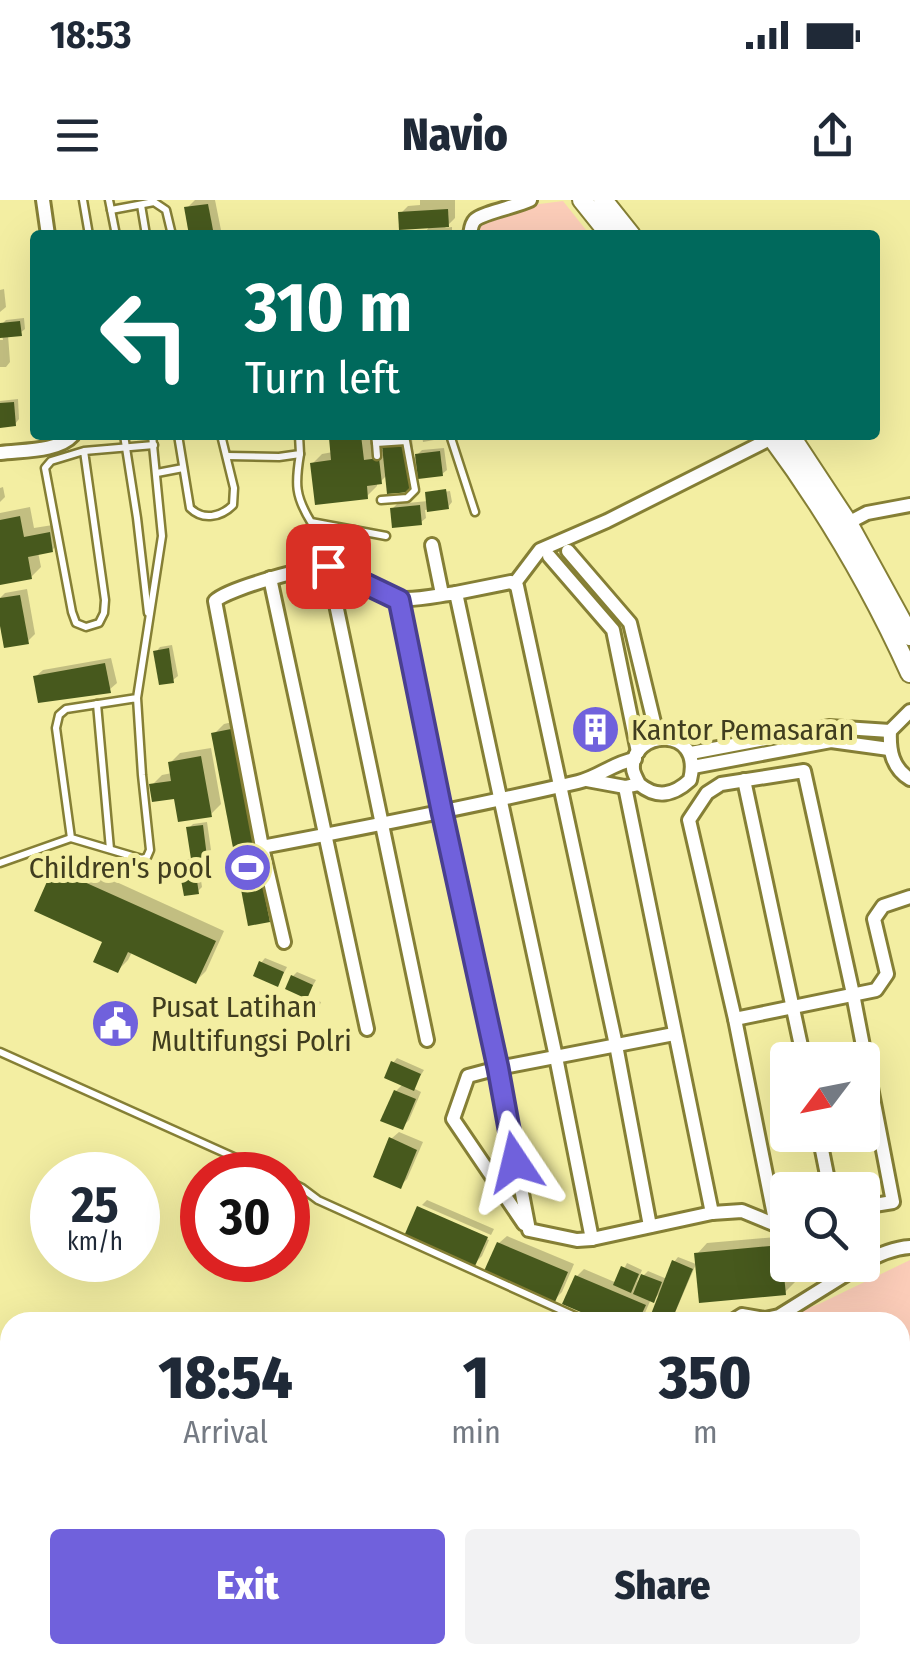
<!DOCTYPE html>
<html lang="en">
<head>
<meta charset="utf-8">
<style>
	body { margin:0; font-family:"Fira Sans Condensed",sans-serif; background:#f2f2f3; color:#1f2937; height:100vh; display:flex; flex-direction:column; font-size:38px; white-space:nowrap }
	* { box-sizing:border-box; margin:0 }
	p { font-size:32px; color:#747a83 }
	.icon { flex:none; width:55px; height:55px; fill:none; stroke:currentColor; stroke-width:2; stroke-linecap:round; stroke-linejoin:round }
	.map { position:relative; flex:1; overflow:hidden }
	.sheet { position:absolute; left:0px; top:1112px; width:910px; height:352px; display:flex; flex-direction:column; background:#fff; border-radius:30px 30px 0 0; box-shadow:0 10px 40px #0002 }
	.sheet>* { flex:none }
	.banner { position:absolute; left:30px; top:30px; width:850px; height:210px; border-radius:10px; box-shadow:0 10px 40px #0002; background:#00695c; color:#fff; overflow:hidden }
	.needle { width:65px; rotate:238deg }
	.tools { position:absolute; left:770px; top:842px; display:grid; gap:20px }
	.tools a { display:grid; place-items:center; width:110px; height:110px; border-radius:10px; background:#fff; box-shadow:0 10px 40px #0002; font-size:50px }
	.speed { position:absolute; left:30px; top:952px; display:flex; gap:20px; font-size:50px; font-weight:700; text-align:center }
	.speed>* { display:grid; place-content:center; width:130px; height:130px; border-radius:50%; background:#fff; box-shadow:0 10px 40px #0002; line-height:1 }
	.speed small { font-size:25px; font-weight:400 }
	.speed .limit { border:15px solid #d22; background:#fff; color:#111 }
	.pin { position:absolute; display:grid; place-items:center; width:85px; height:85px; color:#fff; margin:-42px; border-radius:20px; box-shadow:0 5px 15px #0006 }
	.me { position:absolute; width:110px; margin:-55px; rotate:350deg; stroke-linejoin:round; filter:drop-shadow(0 0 8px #0008) }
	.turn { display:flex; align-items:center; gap:35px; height:210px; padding:0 50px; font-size:45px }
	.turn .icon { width:130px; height:130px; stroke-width:2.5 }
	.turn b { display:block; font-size:70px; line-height:85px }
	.eta { display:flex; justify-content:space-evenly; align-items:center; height:170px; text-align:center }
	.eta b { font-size:60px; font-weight:800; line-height:70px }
	.cta { display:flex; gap:20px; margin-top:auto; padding:20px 50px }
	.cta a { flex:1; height:115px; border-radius:10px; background:#7061dc; color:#fff; font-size:40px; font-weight:800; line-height:115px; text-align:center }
	.cta a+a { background:#f2f2f3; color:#1f2937 }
	.status { display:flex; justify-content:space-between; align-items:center; height:70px; padding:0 50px; background:#fff; direction:ltr }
	.status svg { height:28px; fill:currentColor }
	header { display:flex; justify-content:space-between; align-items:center; height:130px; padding:0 50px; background:#fff; font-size:45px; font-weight:800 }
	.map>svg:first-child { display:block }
	.green { fill:#fccdb9 }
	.shadow { fill:#0003 }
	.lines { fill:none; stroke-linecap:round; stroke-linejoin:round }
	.river { stroke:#857ee2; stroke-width:22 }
	.building { fill:#47591d }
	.service-casing { stroke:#857f35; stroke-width:11 }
	.minor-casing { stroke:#857f35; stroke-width:18 }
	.secondary-casing { stroke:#857f35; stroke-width:22 }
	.service { stroke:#fff; stroke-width:6 }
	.minor { stroke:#fff; stroke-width:12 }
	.secondary { stroke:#fff; stroke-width:18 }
	.route-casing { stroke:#493f8f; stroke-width:25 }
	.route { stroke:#7061dc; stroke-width:18 }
	.labels { text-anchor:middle; stroke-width:10; stroke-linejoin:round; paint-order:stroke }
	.poi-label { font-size:30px; fill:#403d1f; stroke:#f3eea2; text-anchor:start }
</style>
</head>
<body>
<div class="status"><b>18:53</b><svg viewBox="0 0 49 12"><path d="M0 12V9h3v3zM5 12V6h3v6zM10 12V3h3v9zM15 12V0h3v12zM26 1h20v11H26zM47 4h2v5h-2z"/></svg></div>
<header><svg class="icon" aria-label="menu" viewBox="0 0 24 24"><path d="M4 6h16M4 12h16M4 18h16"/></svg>Navio<svg class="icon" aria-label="share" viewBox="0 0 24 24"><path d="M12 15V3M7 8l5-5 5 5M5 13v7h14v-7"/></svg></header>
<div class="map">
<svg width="910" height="1464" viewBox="0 0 910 1464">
	<rect width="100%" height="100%" fill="#f3eea2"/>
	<g class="green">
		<polygon points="563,1 590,35 472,35 475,12"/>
		<polygon points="910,1060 910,1464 872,1464 870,1455 900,1455 900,1122 770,1122 819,1104"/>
	</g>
	<g class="shadow">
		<polygon points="195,0 215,0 222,35 191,35 187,8"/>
		<polygon points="420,0 455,0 455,18 445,28 452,27 452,35 423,35 430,26 401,13 408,6 420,5"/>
		<polygon points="4,89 6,107 0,112 0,90"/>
		<polygon points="34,116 35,133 31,133 30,121"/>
		<polygon points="24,118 25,129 20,133 8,135 10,162 6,167 0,167 0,140 3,140 0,126 6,120"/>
		<polygon points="18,199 19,219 15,224 0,225 0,201"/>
		<polygon points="335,235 371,235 373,251 384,250 392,240 412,238 414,258 422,250 444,248 447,270 442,274 416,277 416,282 409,289 387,275 381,281 377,282 377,286 367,296 312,264 322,254 333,252 331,239"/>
		<polygon points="422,235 434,235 434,240 423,242"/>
		<polygon points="3,287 5,297 0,302 0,288"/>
		<polygon points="450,291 452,302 448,307 425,310 426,318 421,322 392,309 397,304 428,301 429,294"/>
		<polygon points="30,307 34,328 59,324 62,340 52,350 38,352 41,367 31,377 0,382 0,313"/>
		<polygon points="27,389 35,434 27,442 0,412 0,398 5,393"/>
		<polygon points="172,445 178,476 173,480 156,452 160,447"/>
		<polygon points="111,458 117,483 109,490 35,477 43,470"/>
		<polygon points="613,513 616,530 612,535 581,523 586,519"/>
		<polygon points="241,520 279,710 269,720 214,534 224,524"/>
		<polygon points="211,548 221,604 211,614 152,585 162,575 172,573 170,563 180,553"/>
		<polygon points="207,622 211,650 206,654 197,655 202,687 198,691 181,665 185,660 193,659 189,628 193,624"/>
		<polygon points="66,659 224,731 206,771 196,781 132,752 128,760 118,770 106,741 37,710 56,669"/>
		<polygon points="265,758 287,767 278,784 261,763"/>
		<polygon points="297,772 316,780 307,796 293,776"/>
		<polygon points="314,800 321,802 316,814 309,811"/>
		<polygon points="397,858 424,870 413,888 421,892 409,920 402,927 396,891 403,884 393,863"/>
		<polygon points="399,932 423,942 407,979 400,986 391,939"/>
		<polygon points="880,937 876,946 854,951 853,947 858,943"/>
		<polygon points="427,1000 494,1029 491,1035 422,1005"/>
		<polygon points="419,1010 489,1040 482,1056 475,1063"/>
		<polygon points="507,1036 574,1064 562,1092 555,1099 488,1070 499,1043"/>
		<polygon points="788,1036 788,1065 793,1065 795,1082 785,1092 697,1054 707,1043"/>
		<polygon points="678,1057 696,1064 671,1122 650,1122 663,1090 653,1100 651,1099 641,1122 610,1122 565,1103 577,1076 584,1069 617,1083 627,1063 642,1070 637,1082 648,1071 667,1079 674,1062"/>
	</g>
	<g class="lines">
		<g class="river">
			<polyline points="379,1455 387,1464"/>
			<polyline points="771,1455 780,1464"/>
			<polyline points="890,1455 892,1464"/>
			<polyline points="251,1464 257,1455"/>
		</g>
	</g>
	<g class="building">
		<polygon points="208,4 214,35 189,35 184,7"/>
		<polygon points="448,9 449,27 399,30 398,12"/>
		<polygon points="20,121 22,136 0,138 0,123"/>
		<polygon points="14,202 16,226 0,228 0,203"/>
		<polygon points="361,235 364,260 379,258 382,284 367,286 368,299 315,305 310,263 331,260 329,238"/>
		<polygon points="405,244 410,292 387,294 382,246"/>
		<polygon points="440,251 443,276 418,279 415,254"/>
		<polygon points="446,289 449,309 427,312 425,292"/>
		<polygon points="420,305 422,325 392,328 390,308"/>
		<polygon points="20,316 24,337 50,332 53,352 28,357 32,379 0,385 0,320"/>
		<polygon points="20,395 29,444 4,448 0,426 0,398"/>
		<polygon points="169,448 174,483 159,485 153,451"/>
		<polygon points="105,463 111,493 38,503 33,476"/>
		<polygon points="609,516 613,537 583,544 579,523"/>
		<polygon points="231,529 270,722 248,726 211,533"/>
		<polygon points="201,556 212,617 178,622 174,599 152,602 149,584 171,581 168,562"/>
		<polygon points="203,625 207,657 191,659 186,627"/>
		<polygon points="194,661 199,694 184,696 178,664"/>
		<polygon points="53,668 216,741 196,784 128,752 118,773 93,762 102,742 34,711"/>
		<polygon points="259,761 284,772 278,787 253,776"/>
		<polygon points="291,775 313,785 307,799 285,789"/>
		<polygon points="391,861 421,874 414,891 384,878"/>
		<polygon points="394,890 416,899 403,930 380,921"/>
		<polygon points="389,937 417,950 401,989 373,977"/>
		<polygon points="417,1006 488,1037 475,1066 404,1036"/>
		<polygon points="497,1042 568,1072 555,1102 484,1071"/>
		<polygon points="781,1045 786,1095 699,1103 694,1053"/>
		<polygon points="672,1060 693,1069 671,1122 648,1122"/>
		<polygon points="621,1066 639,1074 631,1093 613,1085"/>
		<polygon points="641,1074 662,1082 654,1103 633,1094"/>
		<polygon points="575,1075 646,1105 638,1122 604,1122 562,1104"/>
	</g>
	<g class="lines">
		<defs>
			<g id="service">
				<polyline points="83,0 89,35"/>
				<polyline points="109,0 116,35"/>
				<polyline points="141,5 146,35"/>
				<polyline points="111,10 154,2 166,10 172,35"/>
				<polyline points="124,235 137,318 148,413"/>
				<path d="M178,235l12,73c13,13 31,9 43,-3l1,-17 -13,-53"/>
				<polyline points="375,235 376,243 406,241 415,290 407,298 381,300"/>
				<polyline points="450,235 475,312"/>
				<polyline points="376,243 377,256"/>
				<polyline points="84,251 105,400 104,413 99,423 86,427 76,423 72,412 45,268 51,261 84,251 154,245"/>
				<path d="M300,254c-5,30 -5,42 11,68l75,14"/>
				<polyline points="227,256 279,257 300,254 299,235"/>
				<polyline points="157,273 183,268"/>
				<polyline points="137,498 66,509 59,515 56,528 71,638 142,659 147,657 150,650 142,575 137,498 162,336 152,235"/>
				<polyline points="97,504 110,649"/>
				<polyline points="0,663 71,638"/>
				<polyline points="0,852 274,975"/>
				<polyline points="288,981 302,988 318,1000 588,1122"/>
			</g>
			<g id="minor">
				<polyline points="43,0 48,35"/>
				<path d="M470,35c1,-6 1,-11 5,-15 7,-7 43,-14 55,-20"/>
				<path d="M0,253c22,-3 58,-1 73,-18"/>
				<polyline points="848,323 867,313 910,305"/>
				<polyline points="432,345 442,394"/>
				<polyline points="568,351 630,423 658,539"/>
				<polyline points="549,356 613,430 638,552"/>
				<polyline points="328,366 427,840"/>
				<polyline points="270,378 367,829"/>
				<polyline points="515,383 540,350 607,321 772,238"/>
				<polyline points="456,393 511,382 517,386 616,845 650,1026"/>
				<polyline points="399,399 442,612 498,868 529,1030 577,1040 592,1039 712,1013 742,1011 776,1025 788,1022"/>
				<path d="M910,511l-20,20c-1,19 2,37 20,48"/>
				<polyline points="691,553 829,527 890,531"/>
				<polyline points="693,567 831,541 889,549"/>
				<path d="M587,580l38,7 14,-3c18,15 35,11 51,-4 14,-56 -60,-50 -57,-11 0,3 5,13 6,15"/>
				<polyline points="744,580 804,860"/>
				<polyline points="625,587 712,1013"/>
				<path d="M262,647c106,-20 212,-41 316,-65 21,-5 35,-19 57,-23"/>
				<path d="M284,742l-22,-95 -47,-246c12,-12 101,-38 117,-33 20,6 51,30 70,31 18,1 37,-4 54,-6l100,464 36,182"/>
				<polyline points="735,819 876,790 887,774 874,719 883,706 910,697"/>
				<polyline points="819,935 830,990"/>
				<polyline points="524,1024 453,919 468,876 498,868 674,834"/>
				<polyline points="776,1025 735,819 689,620 707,593 721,584 804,571 853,794 893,1002 862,1007"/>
				<path d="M862,1064c15,-9 31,-16 48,-17"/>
				<polyline points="731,1122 742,1115 765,1119 779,1116 861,1065"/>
			</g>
			<g id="secondary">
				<polyline points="582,0 610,35"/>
				<polyline points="603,0 631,35"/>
				<path d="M770,235c55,74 102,154 140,238"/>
				<polyline points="790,235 848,323 910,436"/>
			</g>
		</defs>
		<use href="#service" class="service-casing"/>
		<use href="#minor" class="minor-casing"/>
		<use href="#secondary" class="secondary-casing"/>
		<use href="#service" class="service"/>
		<use href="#minor" class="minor"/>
		<use href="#secondary" class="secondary"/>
	</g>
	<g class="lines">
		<defs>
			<polyline id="route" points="328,366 399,400 442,612 498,868 515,962"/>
		</defs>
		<use href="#route" class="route-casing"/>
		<use href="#route" class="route"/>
	</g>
	<defs>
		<symbol id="building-disc" viewBox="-11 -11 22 22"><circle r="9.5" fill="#7061dc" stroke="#f3eea2"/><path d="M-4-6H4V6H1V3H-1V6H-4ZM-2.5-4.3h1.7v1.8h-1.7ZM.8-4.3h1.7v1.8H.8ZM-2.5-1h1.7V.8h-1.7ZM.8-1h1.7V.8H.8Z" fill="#fff"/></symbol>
		<symbol id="stadium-disc" viewBox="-11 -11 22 22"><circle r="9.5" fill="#7061dc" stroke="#f3eea2"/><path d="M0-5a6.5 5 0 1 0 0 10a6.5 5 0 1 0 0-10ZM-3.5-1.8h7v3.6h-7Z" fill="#fff"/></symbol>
		<symbol id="civic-disc" viewBox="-11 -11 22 22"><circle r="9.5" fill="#7061dc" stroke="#f3eea2"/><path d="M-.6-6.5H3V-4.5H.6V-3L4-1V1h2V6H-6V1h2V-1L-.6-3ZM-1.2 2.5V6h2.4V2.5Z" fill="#fff"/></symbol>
	</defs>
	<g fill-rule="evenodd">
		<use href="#building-disc" x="568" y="502" width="55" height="55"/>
		<use href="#stadium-disc" x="220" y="640" width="55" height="55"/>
		<use href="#civic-disc" x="88" y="796" width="55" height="55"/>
	</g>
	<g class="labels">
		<g class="poi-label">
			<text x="631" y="540">Kantor Pemasaran</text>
			<text x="212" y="678" text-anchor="end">Children's pool</text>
			<text x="151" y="817">Pusat Latihan<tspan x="151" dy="34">Multifungsi Polri</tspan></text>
		</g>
	</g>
</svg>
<div class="tools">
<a><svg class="needle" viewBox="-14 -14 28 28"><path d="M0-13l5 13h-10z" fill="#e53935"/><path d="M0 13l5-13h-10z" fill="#747a83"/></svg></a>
<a><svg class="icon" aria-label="search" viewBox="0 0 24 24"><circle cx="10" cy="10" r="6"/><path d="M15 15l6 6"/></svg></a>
</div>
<div class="speed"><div>25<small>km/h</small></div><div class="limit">30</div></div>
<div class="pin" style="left:328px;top:366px;background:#d93025"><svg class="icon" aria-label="arrive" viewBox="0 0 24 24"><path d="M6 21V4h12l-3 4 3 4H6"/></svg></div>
<svg class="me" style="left:515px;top:962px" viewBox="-20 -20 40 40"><path d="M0-17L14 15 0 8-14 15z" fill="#7061dc" stroke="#fff" stroke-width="4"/></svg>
<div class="banner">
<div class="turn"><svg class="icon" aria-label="left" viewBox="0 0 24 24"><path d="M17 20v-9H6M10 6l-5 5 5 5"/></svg><div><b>310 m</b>Turn left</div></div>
</div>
<section class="sheet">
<div class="eta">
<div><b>18:54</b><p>Arrival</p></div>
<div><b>1</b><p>min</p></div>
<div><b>350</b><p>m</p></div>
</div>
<div class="cta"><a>Exit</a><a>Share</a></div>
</section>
</div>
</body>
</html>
